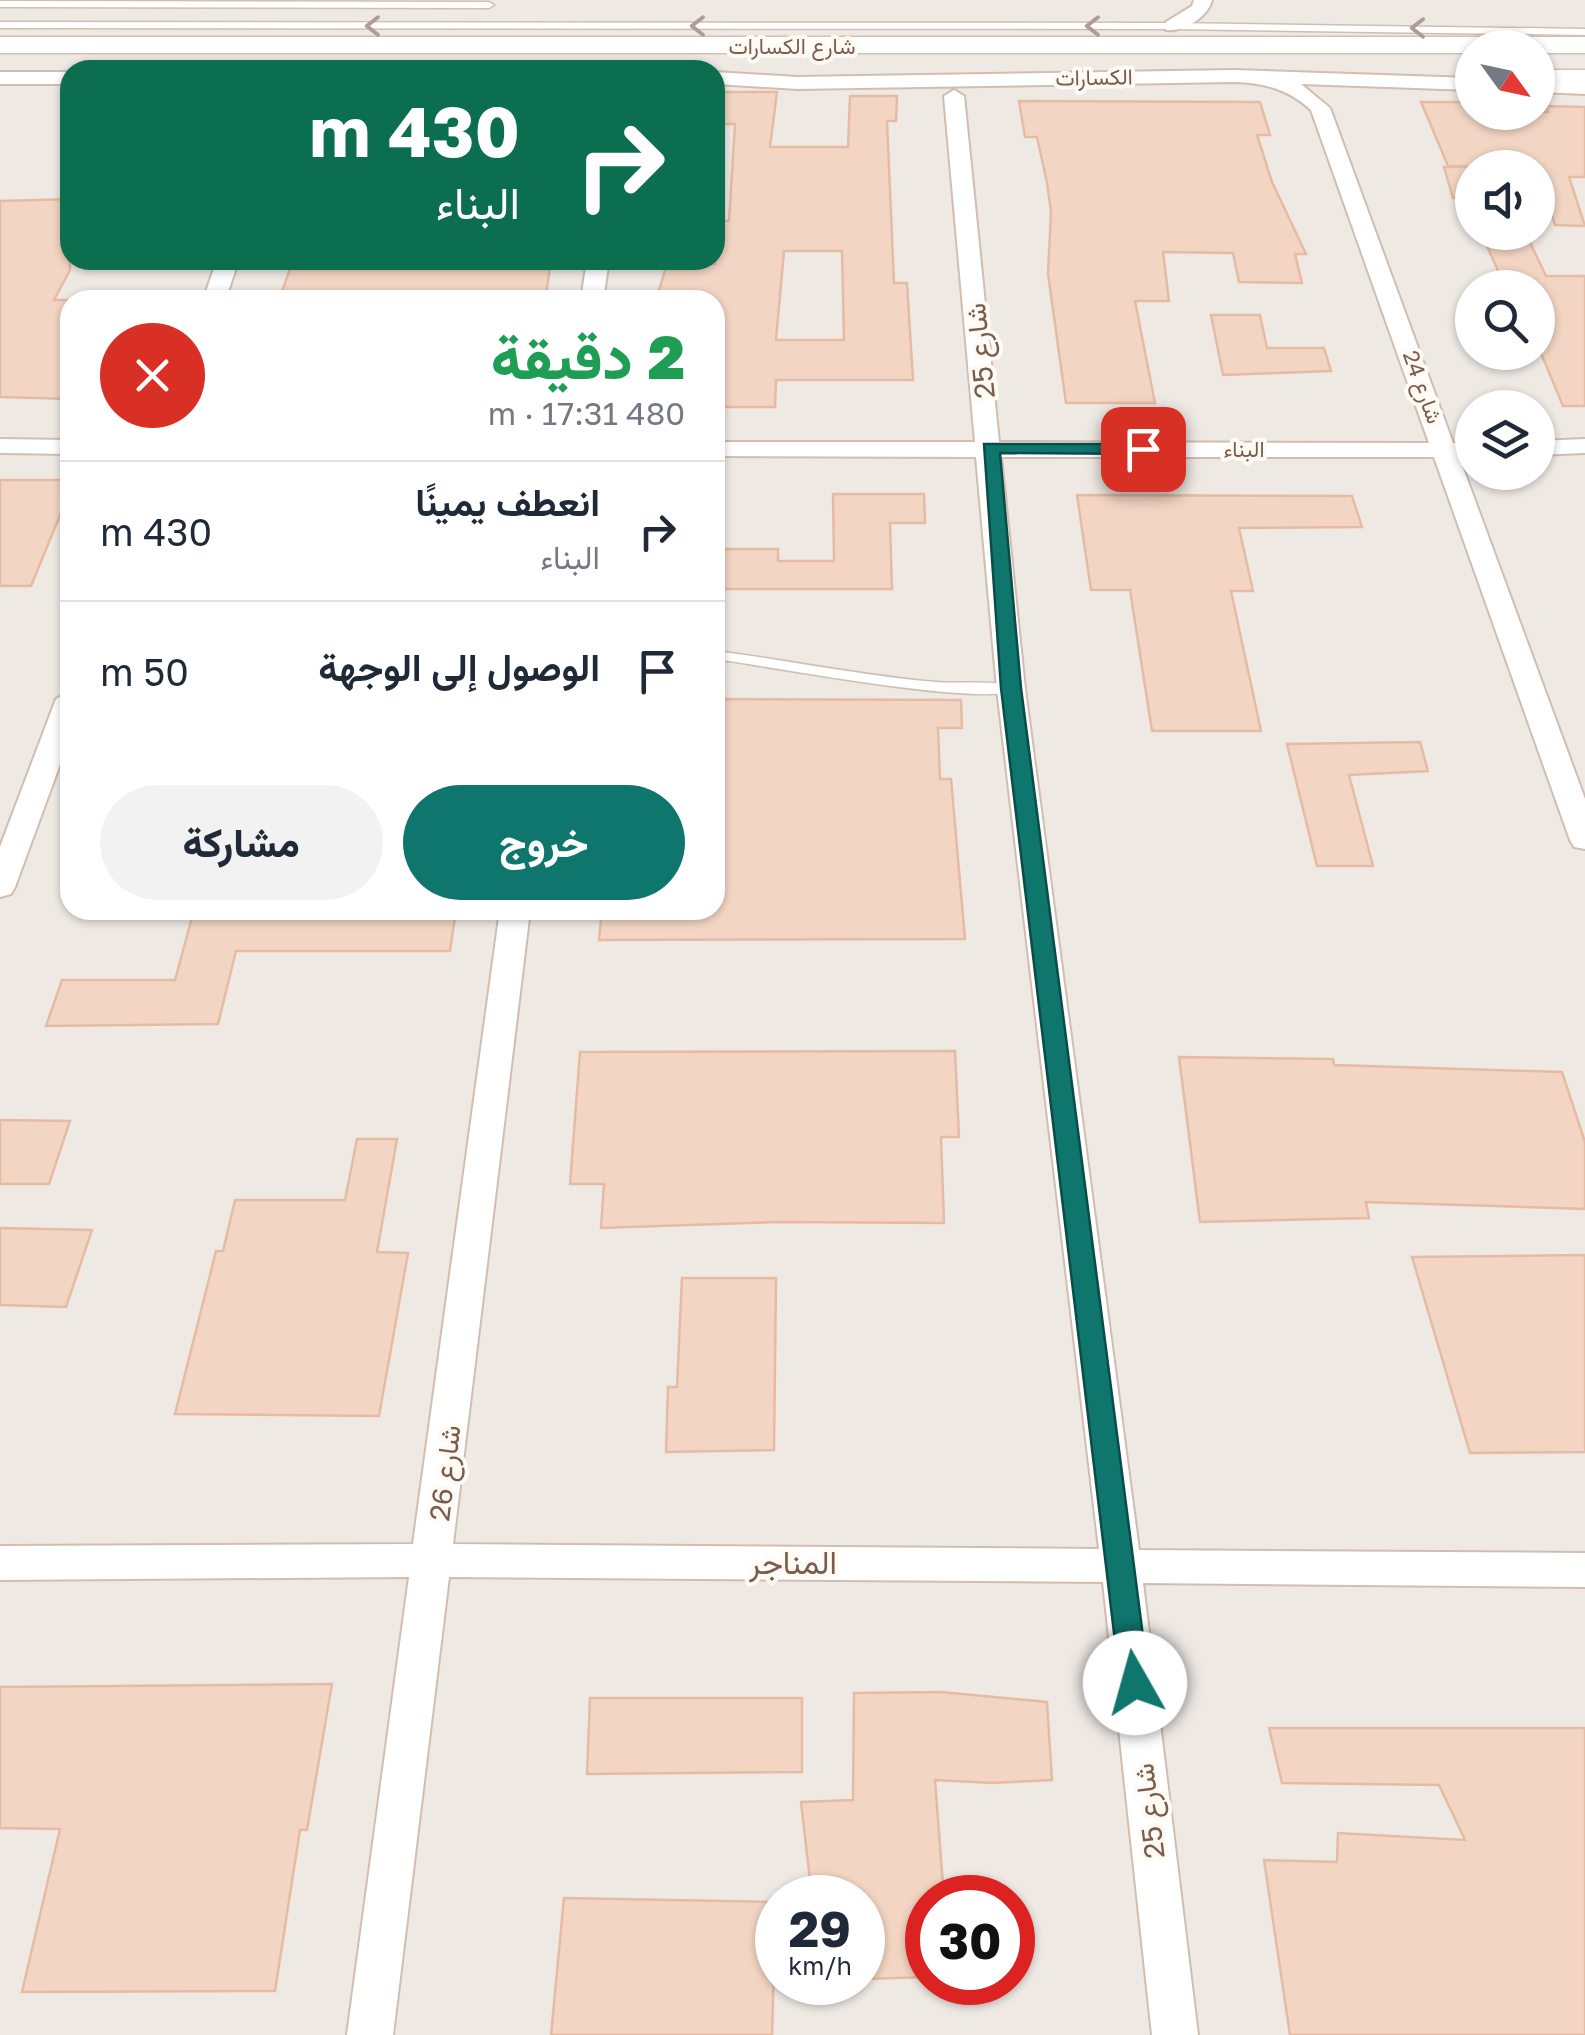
<!DOCTYPE html>
<html lang="ar">
<head>
<meta charset="utf-8">
<style>
	body { margin:0; font-family:"Golos Text",Vazirmatn,sans-serif; background:#f2f2f3; color:#1f2937; direction:rtl; height:100vh; display:flex; flex-direction:column; font-size:38px; white-space:nowrap }
	* { box-sizing:border-box; margin:0 }
	p { font-size:32px; color:#747a83 }
	.icon { flex:none; width:55px; height:55px; fill:none; stroke:currentColor; stroke-width:2; stroke-linecap:round; stroke-linejoin:round }
	.map { position:relative; flex:1; overflow:hidden; direction:ltr }
	.panel { position:absolute; left:60px; top:290px; width:665px; height:630px; display:flex; flex-direction:column; background:#fff; border-radius:30px; box-shadow:0 2px 8px #0004; direction:rtl }
	.panel>* { flex:none }
	.hud { position:absolute; left:60px; top:60px; width:665px; height:210px; border-radius:30px; box-shadow:0 2px 8px #0004; direction:rtl; background:#0b6e4f; color:#fff; overflow:hidden }
	.needle { width:65px; rotate:123deg }
	.tools { position:absolute; left:1455px; top:30px; display:grid; gap:20px }
	.tools a { display:grid; place-items:center; width:100px; height:100px; border-radius:50%; background:#fff; box-shadow:0 2px 8px #0004; font-size:50px }
	.speed { position:absolute; left:755px; top:1875px; display:flex; gap:20px; font-size:50px; font-weight:700; text-align:center }
	.speed>* { display:grid; place-content:center; width:130px; height:130px; border-radius:50%; background:#fff; box-shadow:0 2px 8px #0004; line-height:1 }
	.speed small { font-size:25px; font-weight:400 }
	.speed .limit { border:15px solid #d22; background:#fff; color:#111 }
	.pin { position:absolute; display:grid; place-items:center; width:85px; height:85px; color:#fff; margin:-42px; border-radius:20px; box-shadow:0 5px 15px #0006 }
	.me { position:absolute; width:110px; margin:-55px; rotate:353deg; stroke-linejoin:round; filter:drop-shadow(0 0 8px #0008) }
	.turn { display:flex; align-items:center; gap:35px; height:210px; padding:0 40px; font-size:45px }
	.turn .icon { width:130px; height:130px; stroke-width:2.5 }
	.turn b { display:block; font-size:70px; line-height:85px }
	.round { display:grid; place-items:center; flex:none; width:105px; height:105px; border-radius:52px; background:#f2f2f3 }
	.head { display:flex; align-items:center; justify-content:space-between; height:170px; padding:0 40px }
	h1 { font-size:60px; font-weight:800; line-height:75px; color:#1e9e55 }
	.button { display:flex; gap:20px; margin-top:auto; padding:20px 40px }
	.button a { flex:1; height:115px; border-radius:60px; background:#0f766e; color:#fff; font-size:40px; font-weight:800; line-height:115px; text-align:center }
	.button a+a { background:#f2f2f3; color:#1f2937 }
	ul { padding:0; list-style:none }
	li { display:flex; align-items:center; gap:30px; height:140px; padding:0 40px; border-top:2px solid #e0e1e3 }
	li div { flex:1 }
	li b { display:block; font-size:38px }
	li em { font-style:normal }
	.map>svg:first-child { display:block }
	.industrial { fill:#efe9e4; fill-rule:evenodd }
	.building { fill:#f3d5c3; stroke:#e6bba3; stroke-width:2.5; fill-rule:evenodd }
	.lines { fill:none; stroke-linecap:round; stroke-linejoin:round }
	.lane-casing { stroke:#d1beb0; stroke-width:3 }
	.street-casing { stroke:#d1beb0; stroke-width:4 }
	.secondary-casing { stroke:#d6c0b0; stroke-width:3 }
	.lane { fill:#fff; fill-rule:evenodd }
	.street { fill:#fff; fill-rule:evenodd }
	.secondary { fill:#fff; fill-rule:evenodd }
	.oneway { stroke:#af9d94 }
	.route { fill:#0f766e; stroke:#0a4d48; stroke-width:2.5 }
	.labels { text-anchor:middle; stroke-width:8; stroke-linejoin:round; paint-order:stroke }
	.far-street-label { font-size:22px; fill:#7a5c4d; stroke:#fffaf3 }
	.street-label { font-size:28px; fill:#7a5c4d; stroke:#fffaf3 }
	.near-street-label { font-size:32px; fill:#7a5c4d; stroke:#fffaf3 }
</style>
</head>
<body>
<div class="map">
<svg width="1585" height="2035" viewBox="0 0 1585 2035">
	<rect width="100%" height="100%" fill="#fdf6ec"/>
	<path class="industrial" d="M0,0h1585v2035h-1585zM1472,48h66v64h-66zM70,70h645v190h-645zM1472,168h66v64h-66zM1472,288h66v64h-66zM70,300h645v610h-645zM1472,408h66v64h-66zM778,1898h84v84h-84zM928,1898h84v84h-84z"/>
	<g class="building">
		<path d="M715,92h62l-7,55h78l2,-51h47l-1,25h-9l7,162h13l6,97h-137l-1,27h-60v-107h-59l11,-36h48v-43h14l6,-97h-20zM784,251h58l2,89h-68z"/>
		<polygon points="1019,101 1260,102 1270,135 1257,135 1272,182 1306,254 1295,254 1302,283 1239,282 1233,253 1163,252 1169,301 1135,301 1155,403 1066,403 1048,274 1051,212 1047,183 1037,137 1025,137"/>
		<polygon points="1421,102 1472,102 1472,112 1548,112 1546,106 1585,107 1585,177 1569,177 1585,226 1555,225 1538,168 1448,166"/>
		<polygon points="1444,167 1468,167 1472,198 1453,198"/>
		<polygon points="70,199 70,270 54,300 70,300 70,399 0,397 0,201"/>
		<polygon points="1481,232 1525,232 1546,276 1585,276 1585,406 1563,406 1538,346 1538,287 1505,287"/>
		<polygon points="293,260 407,260 405,268 550,268 545,300 279,300"/>
		<polygon points="1211,315 1260,315 1267,348 1324,348 1331,371 1223,375"/>
		<polygon points="0,480 70,480 70,503 65,503 31,586 0,586"/>
		<polygon points="833,494 924,494 925,523 890,523 892,589 715,589 715,549 778,549 778,561 834,561"/>
		<polygon points="1077,495 1352,496 1362,527 1239,528 1253,591 1231,591 1261,731 1152,731 1130,590 1091,590"/>
		<polygon points="715,699 961,700 962,728 938,728 940,779 951,779 965,939 599,940 602,910 715,910"/>
		<polygon points="1420,742 1428,771 1349,775 1373,866 1317,866 1287,744"/>
		<polygon points="194,910 456,910 450,951 236,951 218,1024 46,1026 62,980 175,980"/>
		<polygon points="955,1051 959,1137 941,1137 944,1223 779,1222 601,1228 604,1184 570,1184 580,1052"/>
		<polygon points="1179,1057 1333,1059 1334,1065 1562,1072 1585,1142 1585,1209 1366,1202 1369,1218 1200,1222"/>
		<polygon points="0,1120 70,1121 49,1184 0,1184"/>
		<polygon points="357,1139 397,1139 377,1252 408,1253 379,1416 175,1414 216,1251 223,1251 235,1200 345,1200"/>
		<polygon points="0,1228 92,1230 66,1307 0,1305"/>
		<polygon points="1585,1255 1585,1452 1470,1453 1412,1257"/>
		<polygon points="682,1278 776,1278 774,1450 666,1452 668,1387 677,1387"/>
		<polygon points="332,1684 307,1830 300,1830 275,1991 22,1992 60,1829 0,1828 0,1687"/>
		<polygon points="941,1692 1047,1702 1052,1780 992,1783 935,1780 944,1898 928,1898 928,1977 862,1979 862,1898 812,1898 801,1802 853,1800 854,1693"/>
		<polygon points="590,1698 802,1698 802,1772 587,1774"/>
		<polygon points="1269,1728 1585,1728 1585,2035 1290,2035 1264,1860 1337,1862 1338,1833 1465,1840 1439,1785 1282,1783"/>
		<polygon points="564,1898 776,1902 772,2035 551,2035"/>
	</g>
	<g class="lines">
		<defs>
			<g id="lane">
				<polygon points="0,1 489,2 494,5 489,8 0,7"/>
				<polygon points="0,22 1173,23 1585,29 1585,35 1173,29 0,28"/>
				<path d="M715,651c74,9 147,25 221,31 20,2 69,-3 83,7 -29,20 -256,-24 -304,-30z"/>
			</g>
			<g id="street">
				<path d="M1194,0h18c-4,17 -28,32 -46,30v-8l26,-16z"/>
				<path d="M1234,70l238,8v12l-171,-6 29,24 123,335h19v14h-13l126,342v50l-11,-2 -4,-7 -136,-383h-433l24,232 114,861 446,3v34l-442,-4 55,452h-46l-49,-453 -654,-5 -56,458h-46l62,-458 -409,3v-34l413,-2 87,-634h30l-77,634 646,5 -102,-860 -21,-232 -261,-1v-14h260l-31,-346 10,-6 10,6 35,346 430,1 -118,-333c-23,-21 -46,-27 -77,-28l-437,7 -82,-5v-12l82,5z"/>
				<rect x="0" y="72" width="70" height="12"/>
				<polygon points="1538,80 1585,82 1585,94 1538,92"/>
				<polygon points="217,260 239,260 225,300 203,300"/>
				<polygon points="587,260 609,260 603,300 581,300"/>
				<polygon points="0,439 70,440 70,454 0,453"/>
				<polygon points="1585,439 1585,453 1538,455 1538,441"/>
				<polygon points="70,691 70,737 15,887 11,894 0,897 0,847 56,699"/>
			</g>
			<g id="secondary">
				<polygon points="0,37 1585,37 1585,53 1538,53 1538,48 1472,48 1472,53 0,53"/>
				<polygon points="1538,70 1585,70 1585,88 1538,86"/>
			</g>
		</defs>
		<use href="#lane" class="lane-casing"/>
		<use href="#street" class="street-casing"/>
		<use href="#secondary" class="secondary-casing"/>
		<use href="#lane" class="lane"/>
		<use href="#street" class="street"/>
		<use href="#secondary" class="secondary"/>
	</g>
	<defs><path id="oneway-chevron" d="M-2-3.5L2.5 0L-2 3.5" fill="none" stroke-width="1.6" stroke-linecap="round" stroke-linejoin="round" transform="scale(2.5)"/></defs>
	<g class="oneway">
		<use href="#oneway-chevron" transform="translate(373 26) rotate(-180)"/>
		<use href="#oneway-chevron" transform="translate(698 26) rotate(-180)"/>
		<use href="#oneway-chevron" transform="translate(1093 26) rotate(180)"/>
		<use href="#oneway-chevron" transform="translate(1418 28) rotate(-180)"/>
	</g>
	<polygon class="route" points="984,444 1143,444 1151,449 1143,454 1000,453 1021,688 1149,1683 1145,1692 1135,1696 1124,1692 1120,1683 1001,688"/>
	<g class="labels">
		<g class="far-street-label">
			<text x="792" y="54">شارع الكسارات</text>
			<text transform="translate(1094 77) rotate(-1)" y="8">الكسارات</text>
			<text transform="translate(1423 387) rotate(70)" y="8">شارع 24</text>
			<text x="1244" y="457">البناء</text>
		</g>
		<g class="street-label">
			<text transform="translate(980 351) rotate(-96)" y="10">شارع 25</text>
			<text transform="translate(445 1473) rotate(-83)" y="10">شارع 26</text>
			<text transform="translate(1149 1811) rotate(-97)" y="10">شارع 25</text>
		</g>
		<g class="near-street-label">
			<text x="793" y="1574">المناجر</text>
		</g>
	</g>
</svg>
<div class="tools">
<a><svg class="needle" viewBox="-14 -14 28 28"><path d="M0-13l5 13h-10z" fill="#e53935"/><path d="M0 13l5-13h-10z" fill="#747a83"/></svg></a>
<a><svg class="icon" aria-label="sound" viewBox="0 0 24 24"><path d="M4 9h4l5-4v14l-5-4H4zM17 9q2 3 0 6"/></svg></a>
<a><svg class="icon" aria-label="search" viewBox="0 0 24 24"><circle cx="10" cy="10" r="6"/><path d="M15 15l6 6"/></svg></a>
<a><svg class="icon" aria-label="layers" viewBox="0 0 24 24"><path d="M12 4l9 5-9 5-9-5zM3 14l9 5 9-5"/></svg></a>
</div>
<div class="speed"><div>29<small>km/h</small></div><div class="limit">30</div></div>
<div class="pin" style="left:1143px;top:449px;background:#d93025"><svg class="icon" aria-label="arrive" viewBox="0 0 24 24"><path d="M6 21V4h12l-3 4 3 4H6"/></svg></div>
<svg class="me" style="left:1135px;top:1683px" viewBox="-20 -20 40 40"><circle r="19" fill="#fff"/><path d="M0-13L10 11 0 6-10 11z" fill="#0f766e"/></svg>
<div class="hud">
<div class="turn"><svg class="icon" aria-label="right" viewBox="0 0 24 24"><path d="M7 20v-9h11M14 6l5 5-5 5"/></svg><div><b>430 m</b>البناء</div></div>
</div>
<section class="panel">
<div class="head"><div><h1>2 دقيقة</h1><p>480 m · 17:31</p></div><a class="round" style="background:#d93025;color:#fff"><svg class="icon" aria-label="close" viewBox="0 0 24 24"><path d="M6 6l12 12M18 6L6 18"/></svg></a></div>
<ul>
<li><svg class="icon" aria-label="right" viewBox="0 0 24 24"><path d="M7 20v-9h11M14 6l5 5-5 5"/></svg><div><b>انعطف يمينًا</b><p>البناء</p></div><em>430 m</em></li>
<li><svg class="icon" aria-label="arrive" viewBox="0 0 24 24"><path d="M6 21V4h12l-3 4 3 4H6"/></svg><div><b>الوصول إلى الوجهة</b></div><em>50 m</em></li>
</ul>
<div class="button"><a>خروج</a><a>مشاركة</a></div>
</section>
</div>
</body>
</html>
